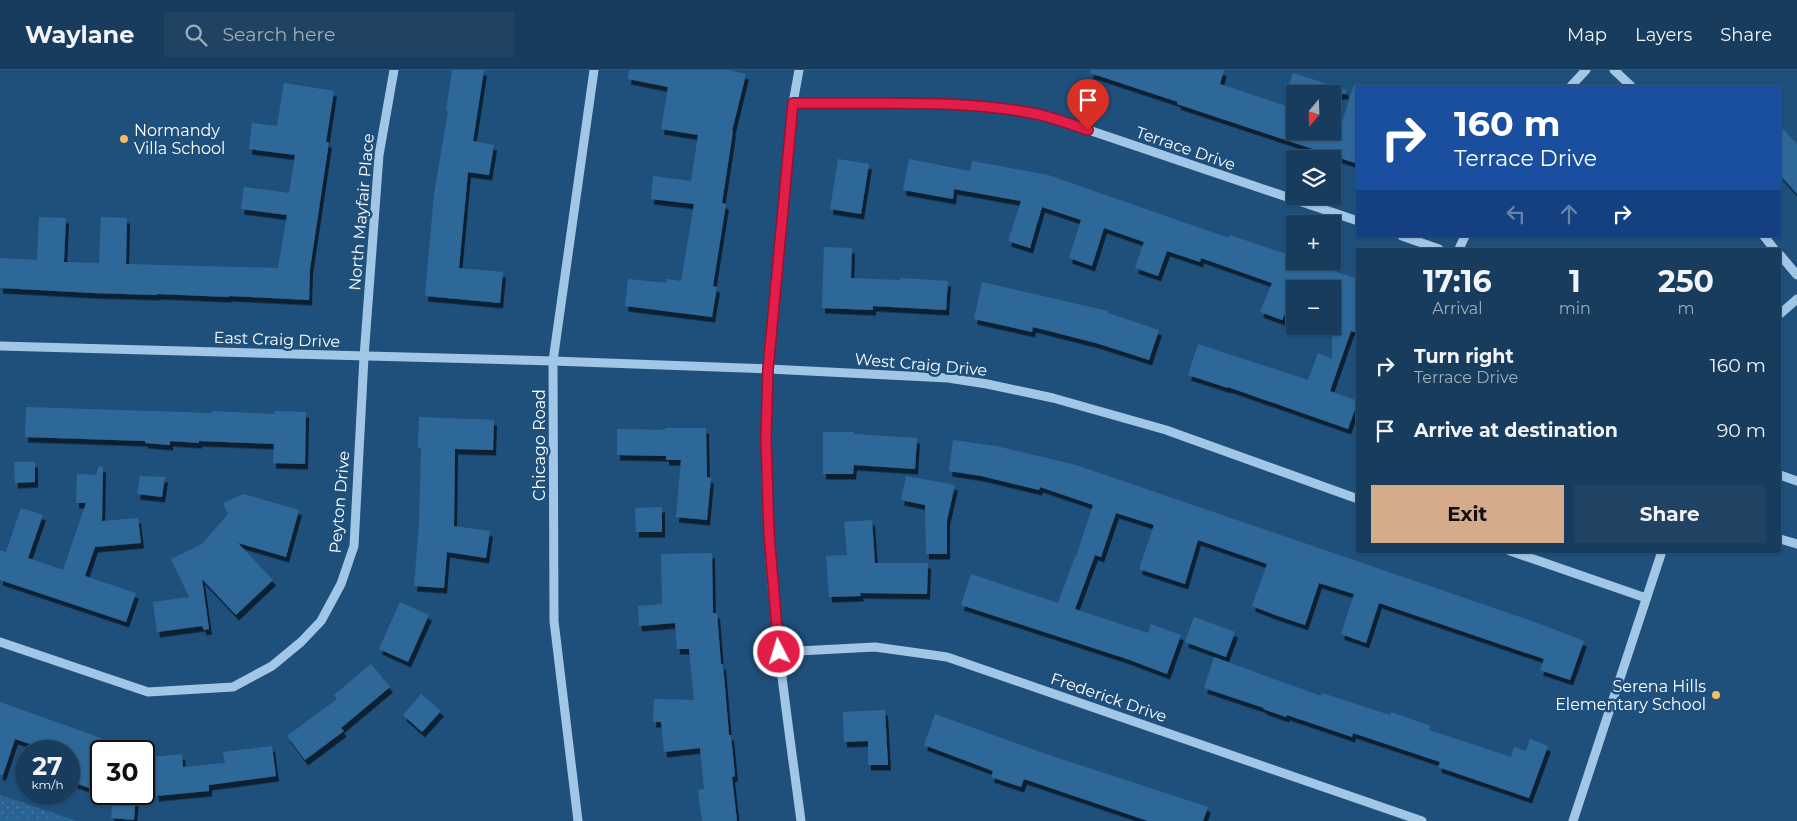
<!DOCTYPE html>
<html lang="en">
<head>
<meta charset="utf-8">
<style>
	body { margin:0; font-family:Montserrat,sans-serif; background:#204363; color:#f1f3f6; height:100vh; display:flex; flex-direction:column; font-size:19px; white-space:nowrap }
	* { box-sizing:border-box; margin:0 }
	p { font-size:16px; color:#9eadbc }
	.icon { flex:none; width:28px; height:28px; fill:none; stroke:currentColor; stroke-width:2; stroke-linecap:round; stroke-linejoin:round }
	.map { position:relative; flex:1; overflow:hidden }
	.panel { position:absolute; left:1356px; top:178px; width:425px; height:305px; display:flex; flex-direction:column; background:#173c5d; border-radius:0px; box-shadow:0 1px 4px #0004,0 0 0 1px #365672 }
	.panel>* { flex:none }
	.top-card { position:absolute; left:1356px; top:15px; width:425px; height:152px; border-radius:0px; box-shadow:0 1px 4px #0004,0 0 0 1px #365672; background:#1a4fa0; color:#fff; overflow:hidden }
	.needle { width:32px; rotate:199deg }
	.fabs { position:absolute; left:1286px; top:15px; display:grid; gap:10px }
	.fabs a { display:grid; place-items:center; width:55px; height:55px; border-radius:0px; background:#173c5d; box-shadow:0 1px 4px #0004,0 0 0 1px #365672; font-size:25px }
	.speed { position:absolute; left:15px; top:670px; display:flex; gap:10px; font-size:25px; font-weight:700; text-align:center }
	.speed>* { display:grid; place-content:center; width:65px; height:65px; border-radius:50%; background:#173c5d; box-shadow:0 1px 4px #0004,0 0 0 1px #365672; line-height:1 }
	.speed small { font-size:12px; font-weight:400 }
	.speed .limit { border:2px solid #111; border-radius:8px; background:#fff; color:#111 }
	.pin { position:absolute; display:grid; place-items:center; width:42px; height:42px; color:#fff; margin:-51px -21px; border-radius:50% 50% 50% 0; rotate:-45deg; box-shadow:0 0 5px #0007 }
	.pin .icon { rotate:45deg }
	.me { position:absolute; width:55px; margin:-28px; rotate:355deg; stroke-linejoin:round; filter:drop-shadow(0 0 4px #0008) }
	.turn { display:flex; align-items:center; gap:18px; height:105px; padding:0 15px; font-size:22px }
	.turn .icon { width:65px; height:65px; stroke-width:2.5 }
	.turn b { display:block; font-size:35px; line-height:42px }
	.lanes { display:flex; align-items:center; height:48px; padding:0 15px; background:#0003; justify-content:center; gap:25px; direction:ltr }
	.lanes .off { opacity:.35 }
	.eta { display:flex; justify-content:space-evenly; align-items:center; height:85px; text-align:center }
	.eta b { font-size:30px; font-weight:700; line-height:35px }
	.primary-button { display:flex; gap:10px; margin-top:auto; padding:10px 15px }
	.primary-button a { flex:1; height:58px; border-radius:0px; background:#d6ab8b; color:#111; font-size:20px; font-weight:700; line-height:58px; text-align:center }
	.primary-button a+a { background:#204363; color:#f1f3f6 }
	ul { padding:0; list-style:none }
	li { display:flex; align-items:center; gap:15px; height:65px; padding:0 15px }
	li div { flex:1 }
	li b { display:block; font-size:19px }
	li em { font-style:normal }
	header { display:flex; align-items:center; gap:30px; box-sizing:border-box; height:70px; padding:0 25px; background:#173c5d; border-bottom:1px solid #365672 }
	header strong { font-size:24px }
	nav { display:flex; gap:28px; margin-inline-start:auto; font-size:18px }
	.search { width:350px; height:45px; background:#204363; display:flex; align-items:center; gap:12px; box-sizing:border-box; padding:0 18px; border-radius:0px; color:#9eadbc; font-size:19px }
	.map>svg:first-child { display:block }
	.grass { fill:url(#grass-dots) }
	.building { fill:#2f6899; filter:url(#shadow) }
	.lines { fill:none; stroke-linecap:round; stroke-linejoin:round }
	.minor { stroke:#a2c7e6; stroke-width:9 }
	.route-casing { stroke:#92132f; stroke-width:12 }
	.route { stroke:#e11d48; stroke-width:9 }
	.poi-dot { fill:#f4bc62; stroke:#1f507c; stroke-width:2 }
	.labels { text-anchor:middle; stroke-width:5; stroke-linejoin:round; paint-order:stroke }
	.poi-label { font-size:16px; fill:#fff; stroke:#1f507c; text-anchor:start }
	.street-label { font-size:16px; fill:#fff; stroke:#1f507c }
</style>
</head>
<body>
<header>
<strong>Waylane</strong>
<div class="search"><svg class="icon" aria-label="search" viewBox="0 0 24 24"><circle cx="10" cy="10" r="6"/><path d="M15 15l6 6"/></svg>Search here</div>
<nav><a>Map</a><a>Layers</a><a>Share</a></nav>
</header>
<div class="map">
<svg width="1797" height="751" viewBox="0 0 1797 751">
	<defs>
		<pattern id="grass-dots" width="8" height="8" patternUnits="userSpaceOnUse" patternTransform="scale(1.25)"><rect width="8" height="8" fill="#296394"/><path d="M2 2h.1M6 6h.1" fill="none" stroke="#497aa4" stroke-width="1.8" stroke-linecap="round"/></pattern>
		<filter id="shadow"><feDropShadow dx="3" dy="5.5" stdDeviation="0" flood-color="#0009"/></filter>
	</defs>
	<rect width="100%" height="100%" fill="#1f507c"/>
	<polygon class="grass" points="0,725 77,751 0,751"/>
	<g class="building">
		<polygon points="452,0 484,0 473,71 494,75 489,105 468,102 459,198 503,202 500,233 425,226 434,124 448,41 446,40"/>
		<polygon points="629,0 728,0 746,4 732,61 733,61 722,133 726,134 713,216 717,217 712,247 625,236 628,209 666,213 666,209 681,211 694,134 651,129 653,106 691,111 698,65 661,59 668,17 628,9"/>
		<polygon points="1091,0 1224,0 1220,14 1295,39 1295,61 1332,61 1332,52 1341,55 1354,15 1358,16 1358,94 1177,34 1178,32 1090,3"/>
		<polygon points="1293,3 1346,20 1345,24 1286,24"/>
		<polygon points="284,13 334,21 326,72 329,72 310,199 309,230 229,226 229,227 157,224 157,225 93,223 0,218 0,188 37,190 39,147 66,148 64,192 99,193 101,147 127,148 126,194 278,198 287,145 241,139 244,117 289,123 295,85 249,79 252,53 277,56"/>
		<polygon points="1780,56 1797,74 1797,124 1780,105"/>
		<polygon points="838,89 869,94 861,144 830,139"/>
		<polygon points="909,89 970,101 972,91 1048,105 1229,168 1230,165 1295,187 1295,191 1303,191 1358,209 1358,263 1351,261 1330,321 1358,331 1348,359 1228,317 1228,318 1188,305 1198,274 1308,310 1318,283 1332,289 1332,219 1295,219 1295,245 1286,242 1282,250 1260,242 1272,213 1201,188 1200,192 1167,181 1158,206 1135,198 1144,172 1104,158 1092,196 1069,188 1081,150 1042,137 1030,178 1008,171 1021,131 954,119 953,129 903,120"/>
		<polygon points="824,177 852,178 851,208 900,210 900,208 948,211 946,240 873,236 873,240 822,238"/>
		<polygon points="982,212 1108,241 1108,243 1159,260 1149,290 1096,273 1033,257 1032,262 974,249"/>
		<polygon points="26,337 212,343 212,341 274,344 275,341 306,342 305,394 273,393 274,374 199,371 199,373 170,371 170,375 145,373 145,371 25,367"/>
		<polygon points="419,347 494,350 493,380 455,379 454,456 490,461 486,488 447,482 444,518 414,516 419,455 421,378 418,378"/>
		<polygon points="665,358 706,358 707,407 711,408 707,450 676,447 681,390 666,390 666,386 617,385 617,359 665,360"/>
		<polygon points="823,362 854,362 854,364 917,368 915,399 854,395 853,404 823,404"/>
		<polygon points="953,370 996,376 1076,395 1532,551 1584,571 1570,610 1540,600 1544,589 1379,533 1366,573 1341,564 1354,524 1319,513 1305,555 1275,545 1252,536 1267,494 1198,470 1185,514 1139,499 1154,455 1116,443 1101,487 1095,485 1075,539 1148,563 1151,554 1181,565 1167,604 1127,589 961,535 971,504 1058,533 1075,487 1076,487 1093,435 1040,417 1039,420 981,406 949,401"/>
		<polygon points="14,392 35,392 35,412 15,413"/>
		<polygon points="99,396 103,397 102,451 138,448 141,473 95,477 85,506 136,523 126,552 0,510 0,480 6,482 21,438 43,445 28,488 63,500 86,433 76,433 77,404 96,405"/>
		<polygon points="140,406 165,407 162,427 137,424"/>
		<polygon points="906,406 955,415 947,450 947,484 926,484 925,435 901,430"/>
		<polygon points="244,424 299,440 286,487 238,473 273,510 236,545 202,509 209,559 204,560 202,556 157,562 153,532 189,527 171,489 202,474 228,444 223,433"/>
		<polygon points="662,437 662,462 636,462 635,438"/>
		<polygon points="872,450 875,493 928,493 927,524 860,523 861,526 829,527 826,486 847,485 844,452"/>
		<polygon points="712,483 713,543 717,543 721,594 723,594 729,665 731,665 735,706 732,707 737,751 702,751 698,720 704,719 700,678 664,682 661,652 653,652 654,629 694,630 689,579 677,579 675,553 639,556 638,536 662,534 661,484"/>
		<polygon points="400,532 429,545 408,592 379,579"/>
		<polygon points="1194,547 1235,562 1226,587 1185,572"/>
		<polygon points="1214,587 1321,626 1322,623 1390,645 1391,642 1431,656 1429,660 1511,687 1514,677 1526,681 1530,669 1548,676 1529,728 1438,697 1440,692 1353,663 1352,667 1287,645 1286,647 1263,639 1264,638 1204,618"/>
		<polygon points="371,594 390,617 341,658 344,661 305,690 287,666 337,629 334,625"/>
		<polygon points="421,624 441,641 422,662 403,645"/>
		<polygon points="0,632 101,668 101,722 69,711 69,681 51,681 15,669 3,705 0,705"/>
		<polygon points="885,640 888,695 868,695 868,671 844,672 843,642"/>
		<polygon points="935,644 1043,683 1208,737 1203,751 1148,751 1024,709 1021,717 991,707 993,701 924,675"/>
		<polygon points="272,676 276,706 209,715 209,721 156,726 152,687 182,684 183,697 225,693 223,682"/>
		<polygon points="113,724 136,724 134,750 111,748"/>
	</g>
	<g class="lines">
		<g class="minor">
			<path d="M799,0l-6,33c-11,117 -27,236 -27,354 0,122 19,243 35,364"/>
			<polyline points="1614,0 1631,16"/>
			<polyline points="1571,16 1586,0"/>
			<path d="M793,33c87,1 178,-6 263,16l302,102"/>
			<polyline points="1402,166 1439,179"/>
			<polyline points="1764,166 1774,179"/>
			<polyline points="1459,179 1465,166"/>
			<polyline points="1780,185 1797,205"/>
			<polyline points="1780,244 1797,229"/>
			<polyline points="0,276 553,291 769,299 948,308 987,314 1053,328 1166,360 1358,429"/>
			<polyline points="1780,405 1797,411"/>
			<polyline points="1780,469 1797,474"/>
			<polyline points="1510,481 1646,528"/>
			<polyline points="0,572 148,622 233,617 272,596 301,572 321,551 341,514 354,476 364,287 379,85 394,0"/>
			<polyline points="779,582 875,577 947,587 1422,751"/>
			<polyline points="578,751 554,551 553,291 594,0"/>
			<polyline points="1573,751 1662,481"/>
		</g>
	</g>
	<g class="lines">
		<defs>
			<path id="route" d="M779,582l-10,-118 -3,-96 2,-69 25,-266c81,2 164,-5 244,11 17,4 34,10 51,16"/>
		</defs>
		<use href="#route" class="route-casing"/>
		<use href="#route" class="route"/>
	</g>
	<g class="poi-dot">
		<circle cx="124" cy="69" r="5"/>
		<circle cx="1716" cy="625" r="5"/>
	</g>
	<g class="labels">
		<g class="poi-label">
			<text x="134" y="66">Normandy<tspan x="134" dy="18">Villa School</tspan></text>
			<text x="1706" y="622" text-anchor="end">Serena Hills<tspan x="1706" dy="18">Elementary School</tspan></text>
		</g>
		<g class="street-label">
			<text transform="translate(1186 78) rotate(19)" y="6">Terrace Drive</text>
			<text transform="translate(361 142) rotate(-85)" y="6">North Mayfair Place</text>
			<text transform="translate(277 269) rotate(2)" y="6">East Craig Drive</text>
			<text transform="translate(921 294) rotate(5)" y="6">West Craig Drive</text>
			<text transform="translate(539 375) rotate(-90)" y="6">Chicago Road</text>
			<text transform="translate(339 432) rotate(-85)" y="6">Peyton Drive</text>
			<text transform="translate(1109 627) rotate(19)" y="6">Frederick Drive</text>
		</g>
	</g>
</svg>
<div class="fabs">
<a><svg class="needle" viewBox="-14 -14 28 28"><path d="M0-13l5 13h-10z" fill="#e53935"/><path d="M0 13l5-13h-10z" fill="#9eadbc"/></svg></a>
<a><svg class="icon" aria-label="layers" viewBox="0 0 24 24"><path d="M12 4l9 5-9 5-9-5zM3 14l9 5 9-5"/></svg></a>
<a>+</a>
<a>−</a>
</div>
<div class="speed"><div>27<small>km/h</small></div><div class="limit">30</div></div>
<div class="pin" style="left:1088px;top:60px;background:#d93025"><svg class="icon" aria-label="arrive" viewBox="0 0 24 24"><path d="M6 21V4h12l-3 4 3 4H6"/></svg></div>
<svg class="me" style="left:779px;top:582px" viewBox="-20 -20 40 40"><circle r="17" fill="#e11d48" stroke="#fff" stroke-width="3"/><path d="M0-11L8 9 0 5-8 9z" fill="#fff"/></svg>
<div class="top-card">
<div class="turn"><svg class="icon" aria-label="right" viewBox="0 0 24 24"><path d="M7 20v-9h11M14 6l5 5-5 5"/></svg><div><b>160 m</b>Terrace Drive</div></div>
<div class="lanes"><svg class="icon off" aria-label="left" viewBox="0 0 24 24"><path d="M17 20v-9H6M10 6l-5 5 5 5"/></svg><svg class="icon off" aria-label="ahead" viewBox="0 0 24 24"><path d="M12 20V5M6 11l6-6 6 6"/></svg><svg class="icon" aria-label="right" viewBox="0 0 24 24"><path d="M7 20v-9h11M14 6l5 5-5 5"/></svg></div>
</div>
<section class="panel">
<div class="eta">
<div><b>17:16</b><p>Arrival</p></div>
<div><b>1</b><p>min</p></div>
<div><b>250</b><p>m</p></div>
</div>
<ul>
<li><svg class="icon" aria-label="right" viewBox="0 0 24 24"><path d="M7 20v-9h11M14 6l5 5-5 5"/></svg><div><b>Turn right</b><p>Terrace Drive</p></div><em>160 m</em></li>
<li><svg class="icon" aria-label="arrive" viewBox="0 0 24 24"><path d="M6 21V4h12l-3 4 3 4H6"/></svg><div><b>Arrive at destination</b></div><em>90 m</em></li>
</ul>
<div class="primary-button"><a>Exit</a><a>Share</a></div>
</section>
</div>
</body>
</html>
